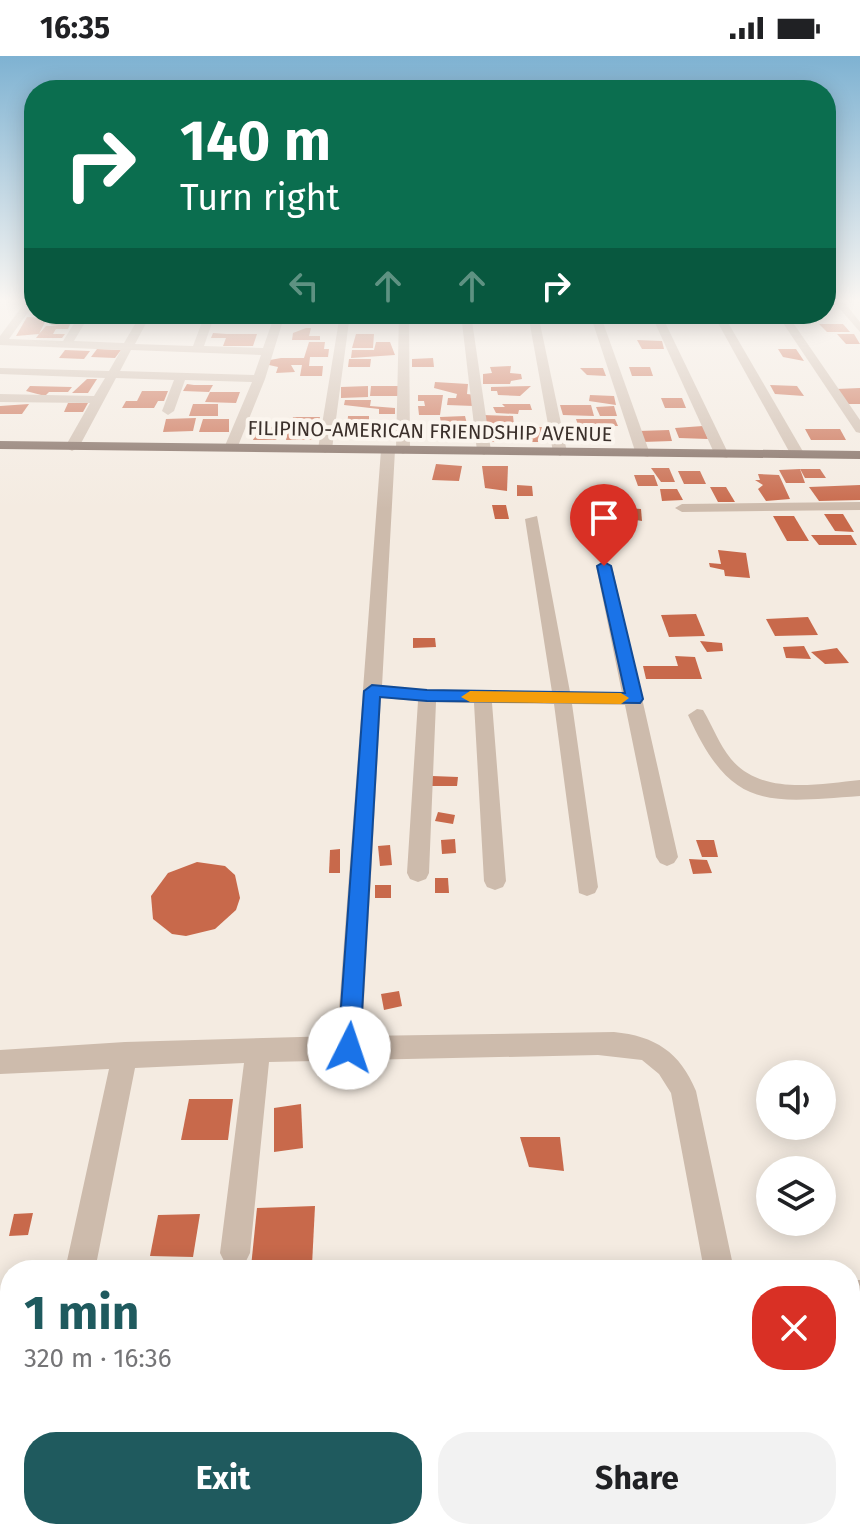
<!DOCTYPE html>
<html lang="en">
<head>
<meta charset="utf-8">
<style>
	body { margin:0; font-family:"Fira Sans",sans-serif; background:#f2f2f2; color:#202124; height:100vh; display:flex; flex-direction:column; font-size:30px; white-space:nowrap }
	* { box-sizing:border-box; margin:0 }
	p { font-size:26px; color:#757577 }
	.icon { flex:none; width:44px; height:44px; fill:none; stroke:currentColor; stroke-width:2; stroke-linecap:round; stroke-linejoin:round }
	.map { position:relative; flex:1; overflow:hidden }
	.sheet { position:absolute; left:0px; top:1204px; width:860px; height:280px; display:flex; flex-direction:column; background:#fff; border-radius:32px 32px 0 0; box-shadow:0 4px 20px #0003 }
	.sheet>* { flex:none }
	.banner { position:absolute; left:24px; top:24px; width:812px; height:244px; border-radius:32px; box-shadow:0 4px 20px #0003; background:#0b6e4f; color:#fff; overflow:hidden }
	.fabs { position:absolute; left:756px; top:1004px; display:grid; gap:16px }
	.fabs a { display:grid; place-items:center; width:80px; height:80px; border-radius:50%; background:#fff; box-shadow:0 4px 20px #0003; font-size:40px }
	.pin { position:absolute; display:grid; place-items:center; width:68px; height:68px; color:#fff; margin:-82px -34px; border-radius:50% 50% 50% 0; rotate:-45deg; box-shadow:0 0 8px #0007 }
	.pin .icon { rotate:45deg }
	.me { position:absolute; width:88px; margin:-44px; rotate:4deg; stroke-linejoin:round; filter:drop-shadow(0 0 6px #0008) }
	.turn { display:flex; align-items:center; gap:28px; height:168px; padding:0 24px; font-size:36px }
	.turn .icon { width:104px; height:104px; stroke-width:2.5 }
	.turn b { display:block; font-size:56px; line-height:68px }
	.lanes { display:flex; align-items:center; height:76px; padding:0 24px; background:#0003; justify-content:center; gap:40px; direction:ltr }
	.lanes .off { opacity:.35 }
	.round { display:grid; place-items:center; flex:none; width:84px; height:84px; border-radius:32px; background:#f2f2f2 }
	.summary { display:flex; align-items:center; justify-content:space-between; height:136px; padding:0 24px }
	h1 { font-size:48px; font-weight:700; line-height:60px; color:#1f5a5e }
	.primary-button { display:flex; gap:16px; margin-top:auto; padding:16px 24px }
	.primary-button a { flex:1; height:92px; border-radius:32px; background:#1f5a5e; color:#fff; font-size:32px; font-weight:700; line-height:92px; text-align:center }
	.primary-button a+a { background:#f2f2f2; color:#202124 }
	.status { display:flex; justify-content:space-between; align-items:center; height:56px; padding:0 40px; background:#fff; direction:ltr }
	.status svg { height:22px; fill:currentColor }
	.map>svg:first-child { display:block }
	.building { fill:#c8694b }
	.lines { fill:none; stroke-linecap:round; stroke-linejoin:round }
	.minor { fill:#cdbbac; fill-rule:evenodd }
	.primary { fill:#7d675c; fill-rule:evenodd }
	.route { fill:#1a73e8; stroke:#114b97; stroke-width:2 }
	.slow { fill:#f59e0b }
	.labels { text-anchor:middle; stroke-width:8; stroke-linejoin:round; paint-order:stroke }
	.far-street-label { font-size:20px; fill:#3b302b; stroke:#fbf5ee }
</style>
</head>
<body>
<div class="status"><b>16:35</b><svg viewBox="0 0 49 12"><path d="M0 12V9h3v3zM5 12V6h3v6zM10 12V3h3v9zM15 12V0h3v12zM26 1h20v11H26zM47 4h2v5h-2z"/></svg></div>
<div class="map">
<svg width="860" height="1484" viewBox="0 0 860 1484">
	<rect width="100%" height="100%" fill="#f4ebe1"/>
	<g class="building">
		<polygon points="27,261 47,262 39,278 46,270 59,270 51,269 53,265 72,264 68,273 56,273 53,278 65,278 62,282 36,282 39,278 16,280"/>
		<polygon points="819,268 843,268 850,276 827,276"/>
		<polygon points="306,272 311,272 309,280 320,280 320,284 292,284 293,277"/>
		<polygon points="213,277 227,278 257,278 253,290 223,290 226,282 211,282"/>
		<polygon points="356,278 374,278 373,292 352,292"/>
		<polygon points="837,278 854,278 860,288 846,288"/>
		<polygon points="637,284 662,285 664,293 642,293"/>
		<polygon points="309,286 325,286 324,293 329,293 328,301 310,301 309,310 323,310 322,320 300,320 302,309 291,309 295,316 276,317 278,311 269,309 270,304 281,302 304,302"/>
		<polygon points="376,286 390,286 395,299 351,302 352,294 374,294"/>
		<polygon points="97,293 121,294 115,302 91,301"/>
		<polygon points="778,293 796,293 804,305 783,301"/>
		<polygon points="65,294 90,295 84,303 59,302"/>
		<polygon points="433,302 434,311 412,311 412,303"/>
		<polygon points="349,303 371,303 370,311 348,311"/>
		<polygon points="511,310 510,317 521,318 522,323 511,325 510,328 483,328 483,318 492,317 490,311"/>
		<polygon points="629,311 650,311 653,320 632,320"/>
		<polygon points="580,312 603,312 606,320 587,319"/>
		<polygon points="87,323 97,323 88,337 72,337"/>
		<polygon points="435,326 468,328 467,338 475,339 474,350 447,349 448,342 456,342 457,338 434,332"/>
		<polygon points="187,328 194,329 213,329 209,336 183,335"/>
		<polygon points="770,329 797,330 804,340 775,338"/>
		<polygon points="30,330 72,331 68,336 49,336 45,340 26,335"/>
		<polygon points="368,330 368,341 341,342 341,331"/>
		<polygon points="371,330 399,330 399,340 370,340"/>
		<polygon points="531,330 520,340 498,339 497,335 491,335 491,331"/>
		<polygon points="860,332 860,348 847,348 836,333"/>
		<polygon points="142,335 168,335 164,345 158,345 154,352 122,352 126,345 137,345"/>
		<polygon points="210,336 240,336 236,347 205,346"/>
		<polygon points="418,339 443,339 440,359 419,359 418,350 425,350 424,345 418,345"/>
		<polygon points="590,339 614,340 616,349 589,345"/>
		<polygon points="661,342 682,342 686,352 665,352"/>
		<polygon points="345,344 371,344 370,350 395,352 395,358 379,358 379,353 344,349"/>
		<polygon points="68,347 88,347 83,356 64,356"/>
		<polygon points="29,348 22,358 0,358 0,350"/>
		<polygon points="193,348 218,348 218,360 189,360"/>
		<polygon points="502,348 530,348 532,354 519,354 518,358 496,357 493,351 505,351"/>
		<polygon points="560,349 591,349 594,360 563,359"/>
		<polygon points="614,350 617,360 600,360 596,351"/>
		<polygon points="483,359 513,360 514,369 485,368"/>
		<polygon points="348,360 369,360 369,371 347,371"/>
		<polygon points="465,360 467,368 441,368 440,361"/>
		<polygon points="293,361 320,361 318,369 291,369"/>
		<polygon points="196,362 193,375 163,376 166,363"/>
		<polygon points="203,363 229,363 229,376 199,376"/>
		<polygon points="576,363 615,363 618,370 578,369"/>
		<polygon points="477,370 474,380 456,380 455,371"/>
		<polygon points="484,370 542,371 546,386 485,386"/>
		<polygon points="703,370 708,383 679,382 675,372"/>
		<polygon points="258,371 284,371 276,384 253,384"/>
		<polygon points="289,371 322,372 321,377 313,377 311,384 286,384"/>
		<polygon points="805,373 840,373 846,384 811,384"/>
		<polygon points="669,374 672,385 642,386 638,375"/>
		<polygon points="436,408 462,410 459,425 432,424"/>
		<polygon points="482,410 508,410 507,435 485,432"/>
		<polygon points="651,412 669,412 675,426 661,426"/>
		<polygon points="800,413 820,413 826,422 805,422"/>
		<polygon points="800,413 805,427 786,427 779,414"/>
		<polygon points="678,415 700,415 706,428 684,428"/>
		<polygon points="758,418 779,419 790,443 766,445 758,433 763,429 755,424 760,424"/>
		<polygon points="634,419 654,419 658,430 638,430"/>
		<polygon points="517,429 532,430 533,440 517,440"/>
		<polygon points="860,429 860,444 819,445 809,431"/>
		<polygon points="710,431 726,431 735,446 718,446"/>
		<polygon points="660,433 677,433 683,444 662,445"/>
		<polygon points="492,449 506,449 509,463 495,463"/>
		<polygon points="600,450 641,453 642,465 611,460 599,455"/>
		<polygon points="824,458 843,458 854,476 835,475"/>
		<polygon points="773,460 794,460 809,485 787,485"/>
		<polygon points="811,479 851,479 857,489 819,489"/>
		<polygon points="718,494 746,497 750,522 725,520 724,514 710,511 709,507 721,508"/>
		<polygon points="696,558 705,580 669,581 661,559"/>
		<polygon points="808,561 818,579 775,580 766,563"/>
		<polygon points="413,582 435,582 436,591 413,592"/>
		<polygon points="700,585 722,587 723,595 707,596"/>
		<polygon points="804,590 811,603 786,602 783,591"/>
		<polygon points="837,592 849,607 825,608 811,596"/>
		<polygon points="675,600 695,601 702,623 646,623 643,610 678,610"/>
		<polygon points="432,720 458,721 457,730 432,730"/>
		<polygon points="438,756 455,759 453,768 435,765"/>
		<polygon points="455,783 456,797 442,798 441,784"/>
		<polygon points="696,784 714,784 718,801 702,801"/>
		<polygon points="390,789 392,809 380,810 378,790"/>
		<polygon points="340,793 340,817 329,817 330,794"/>
		<polygon points="689,803 707,804 712,817 693,818"/>
		<polygon points="197,806 225,810 235,819 240,842 236,854 215,873 186,880 172,878 153,863 151,840 168,817"/>
		<polygon points="435,822 448,822 449,837 435,837"/>
		<rect x="375" y="829" width="16" height="13"/>
		<polygon points="399,935 402,950 384,954 381,938"/>
		<polygon points="189,1043 233,1043 228,1084 181,1084"/>
		<polygon points="301,1048 303,1092 274,1096 274,1052"/>
		<polygon points="520,1081 560,1081 564,1115 529,1111"/>
		<polygon points="315,1150 312,1209 251,1211 257,1152"/>
		<polygon points="33,1157 28,1179 9,1180 14,1158"/>
		<polygon points="200,1158 193,1201 150,1200 158,1159"/>
	</g>
	<g class="lines">
		<g class="minor">
			<path d="M26,245h8v3l-25,35 54,2 17,-27h10l-16,27 50,2 17,-29h10l-16,30 58,2 12,-32h10l-11,32 59,2 12,-34h10l-20,65 -29,72 -12,-3 28,-66 -67,-2 -11,31 -6,4 -6,-4 12,-31 -58,-2 -37,69 -7,4 -7,-4 25,-44 -90,-1v-8l94,2 11,-18 -105,-4v-6l109,3 12,-21 -121,-5v-9zM131,294l130,5 -7,20 -134,-4z"/>
			<polygon points="833,245 843,245 860,266 860,276"/>
			<polygon points="340,258 350,258 332,393 325,397 318,393"/>
			<polygon points="399,258 409,258 410,394 403,398 396,394"/>
			<polygon points="461,258 471,258 491,395 484,399 477,395"/>
			<polygon points="528,258 538,258 567,396 560,400 553,396"/>
			<polygon points="590,258 600,258 650,398 648,401 636,398"/>
			<polygon points="651,258 661,258 729,399 727,402 715,399"/>
			<polygon points="713,258 723,258 805,399 803,402 791,399"/>
			<polygon points="777,258 787,258 860,364 860,377 856,376"/>
			<path d="M388,390l7,4 -13,236 45,4 125,2 -27,-173 12,-3 33,176 52,1 -26,-127 8,-5 8,5 66,291 -4,6 -7,3 -7,-3 -4,-6 -31,-152 -53,-1 26,183 -3,6 -8,3 -8,-3 -25,-189 -62,-1 14,178 -3,6 -8,3 -8,-3 -3,-6 -10,-178 -38,-1 -7,171 -3,6 -8,3 -8,-3 -3,-6 11,-172 -37,-3 -19,338 252,-4c41,4 66,20 82,59l38,179h-30l-33,-177 -12,-19 -17,-14 -44,-5 -329,7 -19,191 -5,10 -10,5 -10,-5 -5,-10 24,-190 -109,5 -40,202h-30l44,-201 -109,5v-24l125,-8 212,-6 44,-586z"/>
			<polygon points="860,446 860,454 682,456 675,452 682,448"/>
			<path d="M697,653l6,1c10,17 16,34 28,49 31,37 87,25 129,21v16c-95,7 -129,14 -172,-81z"/>
			<rect x="850" y="1224" width="10" height="30"/>
			<polygon points="751,1474 785,1474 787,1484 753,1484"/>
		</g>
		<polygon class="primary" points="0,385 860,395 860,403 0,393"/>
	</g>
	<linearGradient id="sky" x2="0" y2="1"><stop stop-color="#7eb2d2"/><stop offset="0.54" stop-color="#faf6f2"/><stop offset="1" stop-color="#faf6f2" stop-opacity="0"/></linearGradient>
	<rect width="860" height="453" fill="url(#sky)"/>
	<polygon class="route" points="604,506 611,510 643,643 640,647 427,645 380,641 360,992 357,1000 349,1003 341,1000 338,992 364,635 372,629 427,634 625,637 597,510"/>
	<polygon class="slow" points="470,635 621,637 629,642 621,648 470,646 461,641"/>
	<g class="labels">
		<g class="far-street-label">
			<text transform="translate(430 375) rotate(1)" y="7">FILIPINO-AMERICAN FRIENDSHIP AVENUE</text>
		</g>
	</g>
</svg>
<div class="fabs">
<a><svg class="icon" aria-label="sound" viewBox="0 0 24 24"><path d="M4 9h4l5-4v14l-5-4H4zM17 9q2 3 0 6"/></svg></a>
<a><svg class="icon" aria-label="layers" viewBox="0 0 24 24"><path d="M12 4l9 5-9 5-9-5zM3 14l9 5 9-5"/></svg></a>
</div>
<div class="pin" style="left:604px;top:510px;background:#d93025"><svg class="icon" aria-label="arrive" viewBox="0 0 24 24"><path d="M6 21V4h12l-3 4 3 4H6"/></svg></div>
<svg class="me" style="left:349px;top:992px" viewBox="-20 -20 40 40"><circle r="19" fill="#fff"/><path d="M0-13L10 11 0 6-10 11z" fill="#1a73e8"/></svg>
<div class="banner">
<div class="turn"><svg class="icon" aria-label="right" viewBox="0 0 24 24"><path d="M7 20v-9h11M14 6l5 5-5 5"/></svg><div><b>140 m</b>Turn right</div></div>
<div class="lanes"><svg class="icon off" aria-label="left" viewBox="0 0 24 24"><path d="M17 20v-9H6M10 6l-5 5 5 5"/></svg><svg class="icon off" aria-label="ahead" viewBox="0 0 24 24"><path d="M12 20V5M6 11l6-6 6 6"/></svg><svg class="icon off" aria-label="ahead" viewBox="0 0 24 24"><path d="M12 20V5M6 11l6-6 6 6"/></svg><svg class="icon" aria-label="right" viewBox="0 0 24 24"><path d="M7 20v-9h11M14 6l5 5-5 5"/></svg></div>
</div>
<section class="sheet">
<div class="summary"><div><h1>1 min</h1><p>320 m · 16:36</p></div><a class="round" style="background:#d93025;color:#fff"><svg class="icon" aria-label="close" viewBox="0 0 24 24"><path d="M6 6l12 12M18 6L6 18"/></svg></a></div>
<div class="primary-button"><a>Exit</a><a>Share</a></div>
</section>
</div>
</body>
</html>
